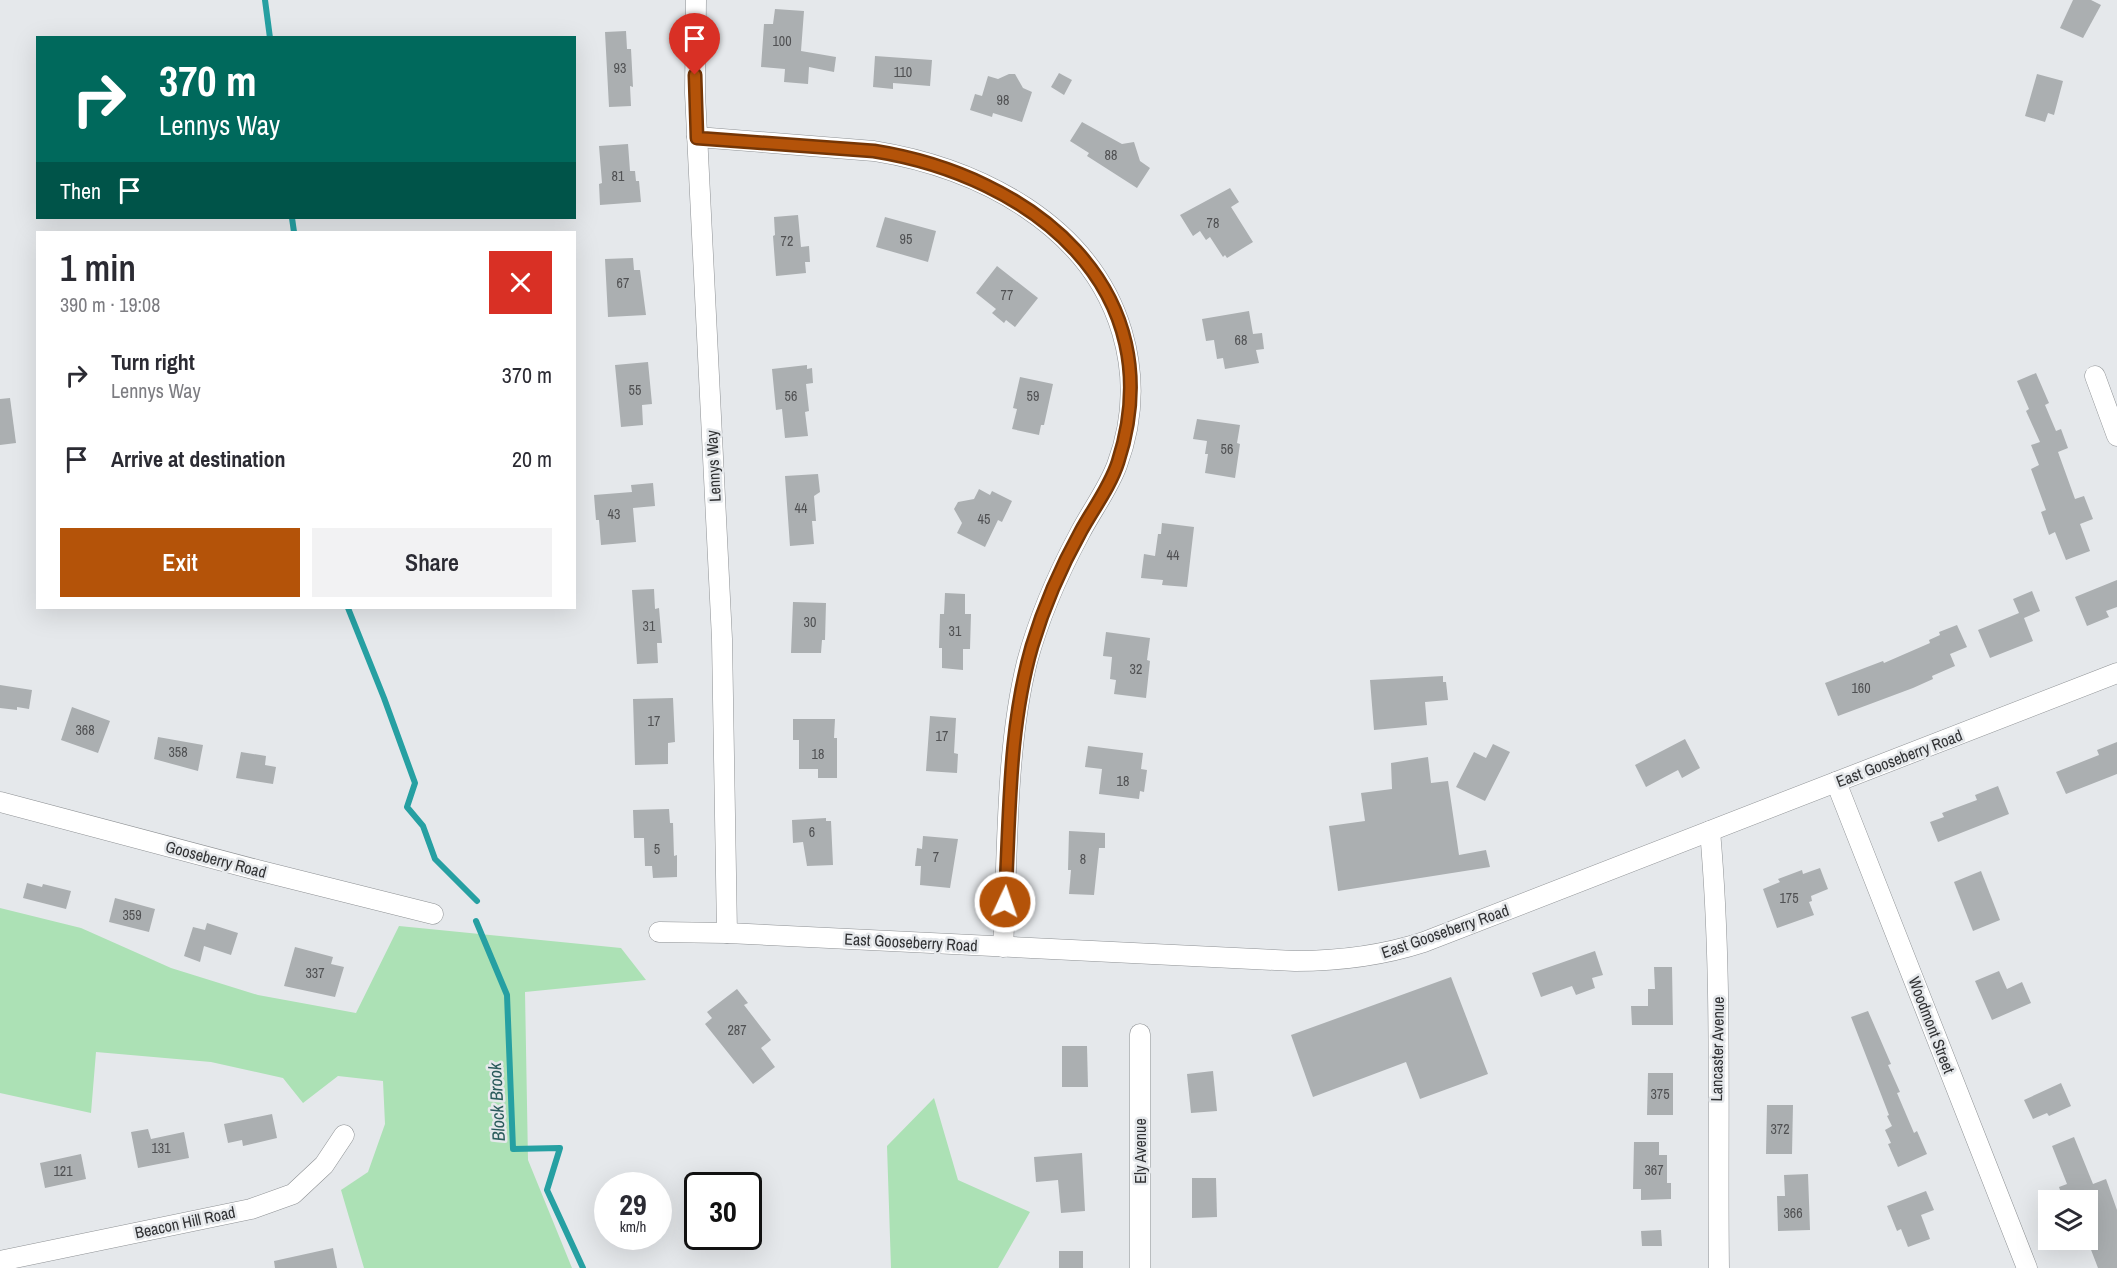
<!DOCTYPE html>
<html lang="en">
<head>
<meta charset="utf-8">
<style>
	body { margin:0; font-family:"Archivo Narrow",sans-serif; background:#f2f2f3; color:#2b2b33; height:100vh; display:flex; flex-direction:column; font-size:22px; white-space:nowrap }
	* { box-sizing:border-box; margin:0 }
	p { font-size:20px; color:#7c7c81 }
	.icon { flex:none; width:33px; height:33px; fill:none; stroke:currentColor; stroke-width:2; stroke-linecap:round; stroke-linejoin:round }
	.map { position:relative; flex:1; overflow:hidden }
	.drawer { position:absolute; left:36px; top:231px; width:540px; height:378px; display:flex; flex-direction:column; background:#fff; border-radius:0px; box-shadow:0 6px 24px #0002 }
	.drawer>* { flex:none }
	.hud { position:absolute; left:36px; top:36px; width:540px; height:183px; border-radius:0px; box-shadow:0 6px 24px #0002; background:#00695c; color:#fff; overflow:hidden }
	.buttons { position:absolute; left:2038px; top:1190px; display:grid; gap:12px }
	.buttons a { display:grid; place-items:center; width:60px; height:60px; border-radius:0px; background:#fff; box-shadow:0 6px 24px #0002; font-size:30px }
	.speed { position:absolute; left:594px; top:1172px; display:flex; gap:12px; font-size:30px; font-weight:700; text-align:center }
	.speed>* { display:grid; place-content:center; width:78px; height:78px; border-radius:50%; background:#fff; box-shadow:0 6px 24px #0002; line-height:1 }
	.speed small { font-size:15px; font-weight:400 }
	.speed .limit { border:3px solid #111; border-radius:9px; background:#fff; color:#111 }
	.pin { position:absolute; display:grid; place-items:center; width:51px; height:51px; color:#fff; margin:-62px -26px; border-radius:50% 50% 50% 0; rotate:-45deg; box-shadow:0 0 6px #0007 }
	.pin .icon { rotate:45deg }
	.me { position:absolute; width:66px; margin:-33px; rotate:3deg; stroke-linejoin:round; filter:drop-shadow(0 0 4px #0008) }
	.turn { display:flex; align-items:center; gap:21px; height:126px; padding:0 24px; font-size:27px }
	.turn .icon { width:78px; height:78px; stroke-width:2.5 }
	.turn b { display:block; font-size:42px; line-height:51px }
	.then { display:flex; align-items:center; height:57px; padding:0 24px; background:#0003; gap:12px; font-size:22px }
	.round { display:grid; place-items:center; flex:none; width:63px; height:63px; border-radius:0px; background:#f2f2f3 }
	.head { display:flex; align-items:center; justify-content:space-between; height:102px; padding:0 24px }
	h1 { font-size:36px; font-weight:600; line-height:45px }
	.primary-button { display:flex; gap:12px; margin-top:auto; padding:12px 24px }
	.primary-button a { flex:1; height:69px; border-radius:0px; background:#b45309; color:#fff; font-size:24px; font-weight:600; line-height:69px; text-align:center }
	.primary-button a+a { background:#f2f2f3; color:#2b2b33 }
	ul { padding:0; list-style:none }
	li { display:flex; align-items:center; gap:18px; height:84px; padding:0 24px }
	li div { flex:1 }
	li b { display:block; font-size:22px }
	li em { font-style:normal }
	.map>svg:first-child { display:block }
	.green { fill:#ace1b5 }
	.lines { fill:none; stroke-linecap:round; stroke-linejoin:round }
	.stream { stroke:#26a0a2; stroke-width:6 }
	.building { fill:#abafb1 }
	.minor-casing { stroke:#8e9194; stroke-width:21 }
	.minor { stroke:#fff; stroke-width:20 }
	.route-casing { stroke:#753606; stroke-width:15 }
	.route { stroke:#b45309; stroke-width:10 }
	.labels { text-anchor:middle; stroke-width:5; stroke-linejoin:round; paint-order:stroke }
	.number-label { font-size:14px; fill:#505153 }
	.street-label { font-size:16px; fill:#313234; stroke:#e5e8eb }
	.water-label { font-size:18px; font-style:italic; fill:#2b5b5c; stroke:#e5e8eb }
</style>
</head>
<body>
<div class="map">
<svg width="2117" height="1268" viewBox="0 0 2117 1268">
	<rect width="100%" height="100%" fill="#e5e8eb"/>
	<g class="green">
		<polygon points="0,908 81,928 171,968 258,995 356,1013 399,926 621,948 646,980 525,992 528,1160 572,1268 364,1268 341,1190 368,1172 385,1124 383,1081 338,1076 303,1103 283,1078 211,1062 96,1052 91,1113 0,1093"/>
		<polygon points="934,1098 958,1180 1030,1212 998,1268 891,1268 887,1146"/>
	</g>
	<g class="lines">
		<g class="stream">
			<polyline points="265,0 270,38"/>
			<polyline points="292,218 294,232"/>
			<polyline points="348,608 384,698 415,783 407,807 423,826 435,859 477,901"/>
			<polyline points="476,921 507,995 513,1149 560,1148 547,1190 583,1268"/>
		</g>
	</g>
	<g class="building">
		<polygon points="2073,0 2091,0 2101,5 2083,38 2060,28"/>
		<polygon points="775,9 804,11 801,51 836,57 834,72 809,67 808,84 784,82 785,69 761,67 764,24 773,24"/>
		<polygon points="626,31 627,49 631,49 633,87 630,86 631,106 609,107 605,32"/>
		<polygon points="875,56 932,60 930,86 893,83 893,89 873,87"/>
		<polygon points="1059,73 1072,80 1064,95 1051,87"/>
		<polygon points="1009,74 1015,74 1023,88 1032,92 1022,122 993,113 992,117 970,110 975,94 982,96 988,76 998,79"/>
		<polygon points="2037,74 2063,81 2054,115 2048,113 2045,122 2025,116"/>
		<polygon points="1082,122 1122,144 1134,142 1140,161 1150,168 1137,188 1087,156 1089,153 1070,141"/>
		<polygon points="628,144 630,171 635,171 636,181 639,181 641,202 600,205 599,184 602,183 599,146"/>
		<polygon points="1230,188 1239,202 1231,207 1253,242 1227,258 1225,255 1223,257 1210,237 1206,240 1200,231 1193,236 1180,215"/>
		<polygon points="798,215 801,247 809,246 810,262 805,262 806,273 776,276 773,236 775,235 774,217"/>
		<polygon points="885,217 936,231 928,262 876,247"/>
		<polygon points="633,258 634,270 640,270 646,315 608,317 605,259"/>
		<polygon points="997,266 1038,298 1015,327 1006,320 1004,323 992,313 996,309 976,293"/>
		<polygon points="1249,311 1253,334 1262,333 1264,349 1256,350 1259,363 1225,369 1223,358 1217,359 1214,340 1206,341 1202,319"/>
		<polygon points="648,362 652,404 642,405 643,425 621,427 615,365"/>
		<polygon points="807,365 807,369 812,368 813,383 806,384 809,411 805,412 808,436 785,438 782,409 776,410 772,369"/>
		<polygon points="2036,373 2049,403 2045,405 2056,431 2061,429 2068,448 2058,452 2075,499 2084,496 2093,519 2080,524 2090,551 2066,560 2055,532 2049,535 2041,512 2046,510 2031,469 2039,465 2031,445 2040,442 2026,411 2029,409 2017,381"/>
		<polygon points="1020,377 1053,384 1044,425 1041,425 1039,435 1012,429 1017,409 1013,408"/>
		<polygon points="10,398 16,443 0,445 0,399"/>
		<polygon points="1197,419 1240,425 1237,443 1240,444 1235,478 1205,473 1208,454 1205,454 1207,441 1193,439"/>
		<polygon points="818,474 820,492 814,496 816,521 812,521 814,544 790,546 785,476"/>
		<polygon points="653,483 655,506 633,508 636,542 601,545 599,520 596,520 594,495 632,492 631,485"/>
		<polygon points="979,489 990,495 992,491 1012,501 1002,522 998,520 985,547 957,533 962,523 954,509 958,502 974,499"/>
		<polygon points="1162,523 1194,527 1187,587 1162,585 1163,580 1141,578 1144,554 1155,556 1158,534 1161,534"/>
		<polygon points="2117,580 2117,607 2106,611 2109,617 2087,626 2075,597"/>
		<polygon points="654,589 655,609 659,608 662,643 657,643 658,663 637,664 632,590"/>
		<polygon points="2032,591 2040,611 2024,618 2033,641 1990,658 1978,630 2019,613 2013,599"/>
		<polygon points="945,593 965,594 965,614 971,614 970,649 963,649 963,670 942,668 942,648 939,648 940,614 944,614"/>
		<polygon points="793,602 826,603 825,640 822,640 821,653 791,653"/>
		<polygon points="1957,625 1967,647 1950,654 1955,666 1932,676 1933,679 1913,688 1838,716 1825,683 1883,661 1884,663 1930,643 1929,640 1940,635 1939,632"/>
		<polygon points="1106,632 1150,638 1147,660 1150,661 1146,698 1114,694 1116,680 1110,679 1112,657 1103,656"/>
		<polygon points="1443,676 1443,682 1446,682 1448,700 1425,702 1427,725 1374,730 1370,680"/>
		<polygon points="0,685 32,690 29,709 17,707 17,710 0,708"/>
		<polygon points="673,698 675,742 668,743 668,764 635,765 633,699"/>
		<polygon points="72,707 110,721 98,753 61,740"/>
		<polygon points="930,716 956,718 954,753 958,754 957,773 926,771"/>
		<polygon points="793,719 835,719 834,738 837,738 837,778 818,778 818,769 799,769 799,740 793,740"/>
		<polygon points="158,737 203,745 198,771 154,759"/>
		<polygon points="1685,739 1700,768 1682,778 1678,770 1646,787 1635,765"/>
		<polygon points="2117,742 2117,774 2066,794 2056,772 2099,755 2097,750"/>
		<polygon points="1493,744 1510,752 1485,801 1456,787 1474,752 1486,758"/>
		<polygon points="1088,746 1143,753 1141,769 1147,770 1144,792 1140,791 1139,799 1099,794 1102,769 1085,767"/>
		<polygon points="241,752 266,756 265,765 276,767 273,784 236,778"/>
		<polygon points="1428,757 1431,783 1448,781 1459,855 1486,850 1490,867 1338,891 1329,826 1365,821 1361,793 1392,789 1391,763"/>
		<polygon points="1998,786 2009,814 1938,842 1930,822 1944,817 1942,813 1977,800 1975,795"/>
		<polygon points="669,809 670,823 673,823 674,856 677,855 677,877 653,878 652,866 645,866 644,838 634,838 633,810"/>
		<polygon points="826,818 826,821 831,821 833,865 807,866 803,842 793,843 792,820"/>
		<polygon points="1069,831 1105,833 1105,848 1099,848 1094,895 1069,894 1071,870 1068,870"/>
		<polygon points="923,836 958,839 950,888 920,885 921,866 915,866 917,848 922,849"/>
		<polygon points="1820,868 1828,889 1811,896 1812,901 1809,902 1814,915 1777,928 1763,889 1780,882 1778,879 1802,870 1803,874"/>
		<polygon points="1981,871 2000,920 1973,931 1954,882"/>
		<polygon points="27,883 42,887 43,884 71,891 66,909 23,898"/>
		<polygon points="115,898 155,909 149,932 109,922"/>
		<polygon points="207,923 238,933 231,955 204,946 200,962 184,956 193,927 205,930"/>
		<polygon points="295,947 333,957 331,964 344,967 335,997 284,986"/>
		<polygon points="1595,951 1603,975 1592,978 1595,988 1576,995 1572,986 1541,997 1532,973"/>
		<polygon points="1654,967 1672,967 1673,1025 1632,1025 1631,1006 1648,1006 1648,989 1655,989"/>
		<polygon points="1999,971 2007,989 2022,982 2031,1003 1992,1020 1975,981"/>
		<polygon points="1451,977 1488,1074 1420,1099 1406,1062 1313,1097 1291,1035"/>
		<polygon points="737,989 748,1003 744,1005 771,1040 761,1048 775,1067 753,1084 705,1024 712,1018 707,1012"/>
		<polygon points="1868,1011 1891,1064 1888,1065 1900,1092 1897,1093 1914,1133 1917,1131 1927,1154 1898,1167 1888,1144 1891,1143 1885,1130 1892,1126 1887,1116 1889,1115 1851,1017"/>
		<polygon points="1062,1046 1087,1046 1088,1087 1062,1087"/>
		<polygon points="1213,1071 1217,1111 1191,1113 1187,1074"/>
		<polygon points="1648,1073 1673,1073 1673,1115 1647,1115"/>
		<polygon points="2061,1083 2071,1106 2049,1116 2047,1113 2033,1119 2024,1100"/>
		<polygon points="1767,1105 1793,1105 1792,1154 1766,1154"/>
		<polygon points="272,1114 277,1138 243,1146 242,1140 228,1143 224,1124"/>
		<polygon points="148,1129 151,1139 184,1132 189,1158 138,1168 131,1132"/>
		<polygon points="2074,1137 2093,1184 2106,1179 2117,1210 2117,1268 2098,1268 2088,1242 2088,1200 2055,1200 2062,1196 2059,1187 2067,1184 2052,1146"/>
		<polygon points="1634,1142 1659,1142 1659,1155 1667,1155 1667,1183 1671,1183 1671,1199 1641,1200 1641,1189 1633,1189"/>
		<polygon points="1082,1153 1085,1211 1061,1213 1058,1180 1036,1182 1034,1157"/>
		<polygon points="81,1154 86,1179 45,1188 40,1163"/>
		<polygon points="1808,1174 1810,1230 1778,1231 1777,1196 1785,1196 1784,1175"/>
		<polygon points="1192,1178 1216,1178 1217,1217 1192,1218"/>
		<polygon points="1926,1191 1934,1210 1921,1215 1930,1239 1908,1247 1901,1229 1897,1231 1887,1206"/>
		<polygon points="1661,1230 1662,1246 1642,1246 1641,1231"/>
		<polygon points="333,1248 337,1268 275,1268 274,1261"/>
		<rect x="1059" y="1251" width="24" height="17"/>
	</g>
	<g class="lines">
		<defs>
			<g id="minor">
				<polyline points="696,0 695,93 722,639 727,933"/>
				<path d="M697,137l177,14c105,17 216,73 248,181 13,44 11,90 -5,133 -9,24 -25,45 -37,68 -22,41 -41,84 -53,129 -22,89 -19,193 -24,285"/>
				<polyline points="2095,376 2117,436"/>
				<polyline points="1836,782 2027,1268"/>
				<polyline points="0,802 257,870 433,914"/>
				<path d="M1710,831c13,145 7,291 9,437"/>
				<path d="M659,932l68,1 568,28c45,0 86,-5 129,-19l693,-269"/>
				<polyline points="1140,1034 1140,1268"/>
				<polyline points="0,1261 251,1209 293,1194 324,1165 344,1135"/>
			</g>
		</defs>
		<use href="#minor" class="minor-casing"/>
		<use href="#minor" class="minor"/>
	</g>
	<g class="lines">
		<defs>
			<path id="route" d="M695,75l2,63 177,13c157,25 300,137 244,311 -8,25 -25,47 -37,69 -20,36 -37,75 -49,115 -24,83 -22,171 -27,256"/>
		</defs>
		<use href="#route" class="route-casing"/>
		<use href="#route" class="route"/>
	</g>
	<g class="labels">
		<g class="number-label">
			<text x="782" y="46">100</text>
			<text x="620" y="73">93</text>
			<text x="903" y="77">110</text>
			<text x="1003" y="105">98</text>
			<text x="1111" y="160">88</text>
			<text x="618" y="181">81</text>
			<text x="1213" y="228">78</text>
			<text x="906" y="244">95</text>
			<text x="787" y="246">72</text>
			<text x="623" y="288">67</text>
			<text x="1007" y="300">77</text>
			<text x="1241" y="345">68</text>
			<text x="635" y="395">55</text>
			<text x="791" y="401">56</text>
			<text x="1033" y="401">59</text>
			<text x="1227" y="454">56</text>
			<text x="801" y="513">44</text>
			<text x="614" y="519">43</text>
			<text x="984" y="524">45</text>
			<text x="1173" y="560">44</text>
			<text x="810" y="627">30</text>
			<text x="649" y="631">31</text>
			<text x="955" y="636">31</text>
			<text x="1136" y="674">32</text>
			<text x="1861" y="693">160</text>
			<text x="654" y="726">17</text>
			<text x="85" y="735">368</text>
			<text x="942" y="741">17</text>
			<text x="178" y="757">358</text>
			<text x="818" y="759">18</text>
			<text x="1123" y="786">18</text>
			<text x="812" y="837">6</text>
			<text x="657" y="854">5</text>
			<text x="936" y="862">7</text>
			<text x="1083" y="864">8</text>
			<text x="1789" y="903">175</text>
			<text x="132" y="920">359</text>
			<text x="315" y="978">337</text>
			<text x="737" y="1035">287</text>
			<text x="1660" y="1099">375</text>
			<text x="1780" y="1134">372</text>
			<text x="161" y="1153">131</text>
			<text x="1654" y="1175">367</text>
			<text x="63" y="1176">121</text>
			<text x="1793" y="1218">366</text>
		</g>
		<g class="street-label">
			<text transform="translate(713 466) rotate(-93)" y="6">Lennys Way</text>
			<text transform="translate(1899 758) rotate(-21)" y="6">East Gooseberry Road</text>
			<text transform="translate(216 859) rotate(15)" y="6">Gooseberry Road</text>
			<text transform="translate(1445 931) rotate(-19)" y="6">East Gooseberry Road</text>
			<text transform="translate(911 942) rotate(3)" y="6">East Gooseberry Road</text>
			<text transform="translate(1932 1025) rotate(69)" y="6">Woodmont Street</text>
			<text transform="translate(1717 1049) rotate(-89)" y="6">Lancaster Avenue</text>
			<text transform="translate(1140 1151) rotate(-90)" y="6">Ely Avenue</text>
			<text transform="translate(185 1222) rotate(-12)" y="6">Beacon Hill Road</text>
		</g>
		<g class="water-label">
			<text transform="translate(497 1102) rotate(-93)" y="6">Block Brook</text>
		</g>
	</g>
</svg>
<div class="buttons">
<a><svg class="icon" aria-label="layers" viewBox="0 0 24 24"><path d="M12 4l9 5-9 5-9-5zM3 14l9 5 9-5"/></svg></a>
</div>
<div class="speed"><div>29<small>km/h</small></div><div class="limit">30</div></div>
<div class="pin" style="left:695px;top:75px;background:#d93025"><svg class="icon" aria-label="arrive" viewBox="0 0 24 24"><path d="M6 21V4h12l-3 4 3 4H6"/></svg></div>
<svg class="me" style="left:1005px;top:902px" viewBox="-20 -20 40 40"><circle r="17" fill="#b45309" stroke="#fff" stroke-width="3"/><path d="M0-11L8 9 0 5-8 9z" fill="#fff"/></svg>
<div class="hud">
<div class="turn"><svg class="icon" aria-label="right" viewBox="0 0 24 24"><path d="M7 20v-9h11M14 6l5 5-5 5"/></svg><div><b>370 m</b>Lennys Way</div></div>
<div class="then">Then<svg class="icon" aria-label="arrive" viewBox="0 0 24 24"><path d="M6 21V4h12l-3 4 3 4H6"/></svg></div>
</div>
<section class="drawer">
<div class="head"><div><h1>1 min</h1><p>390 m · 19:08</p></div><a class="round" style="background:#d93025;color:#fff"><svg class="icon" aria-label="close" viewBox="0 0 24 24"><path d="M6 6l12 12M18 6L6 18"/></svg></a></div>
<ul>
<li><svg class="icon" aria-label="right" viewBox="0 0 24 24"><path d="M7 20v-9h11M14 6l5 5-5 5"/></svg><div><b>Turn right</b><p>Lennys Way</p></div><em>370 m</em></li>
<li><svg class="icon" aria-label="arrive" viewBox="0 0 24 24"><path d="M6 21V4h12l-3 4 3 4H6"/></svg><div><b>Arrive at destination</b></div><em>20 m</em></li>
</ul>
<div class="primary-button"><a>Exit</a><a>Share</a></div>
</section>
</div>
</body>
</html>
